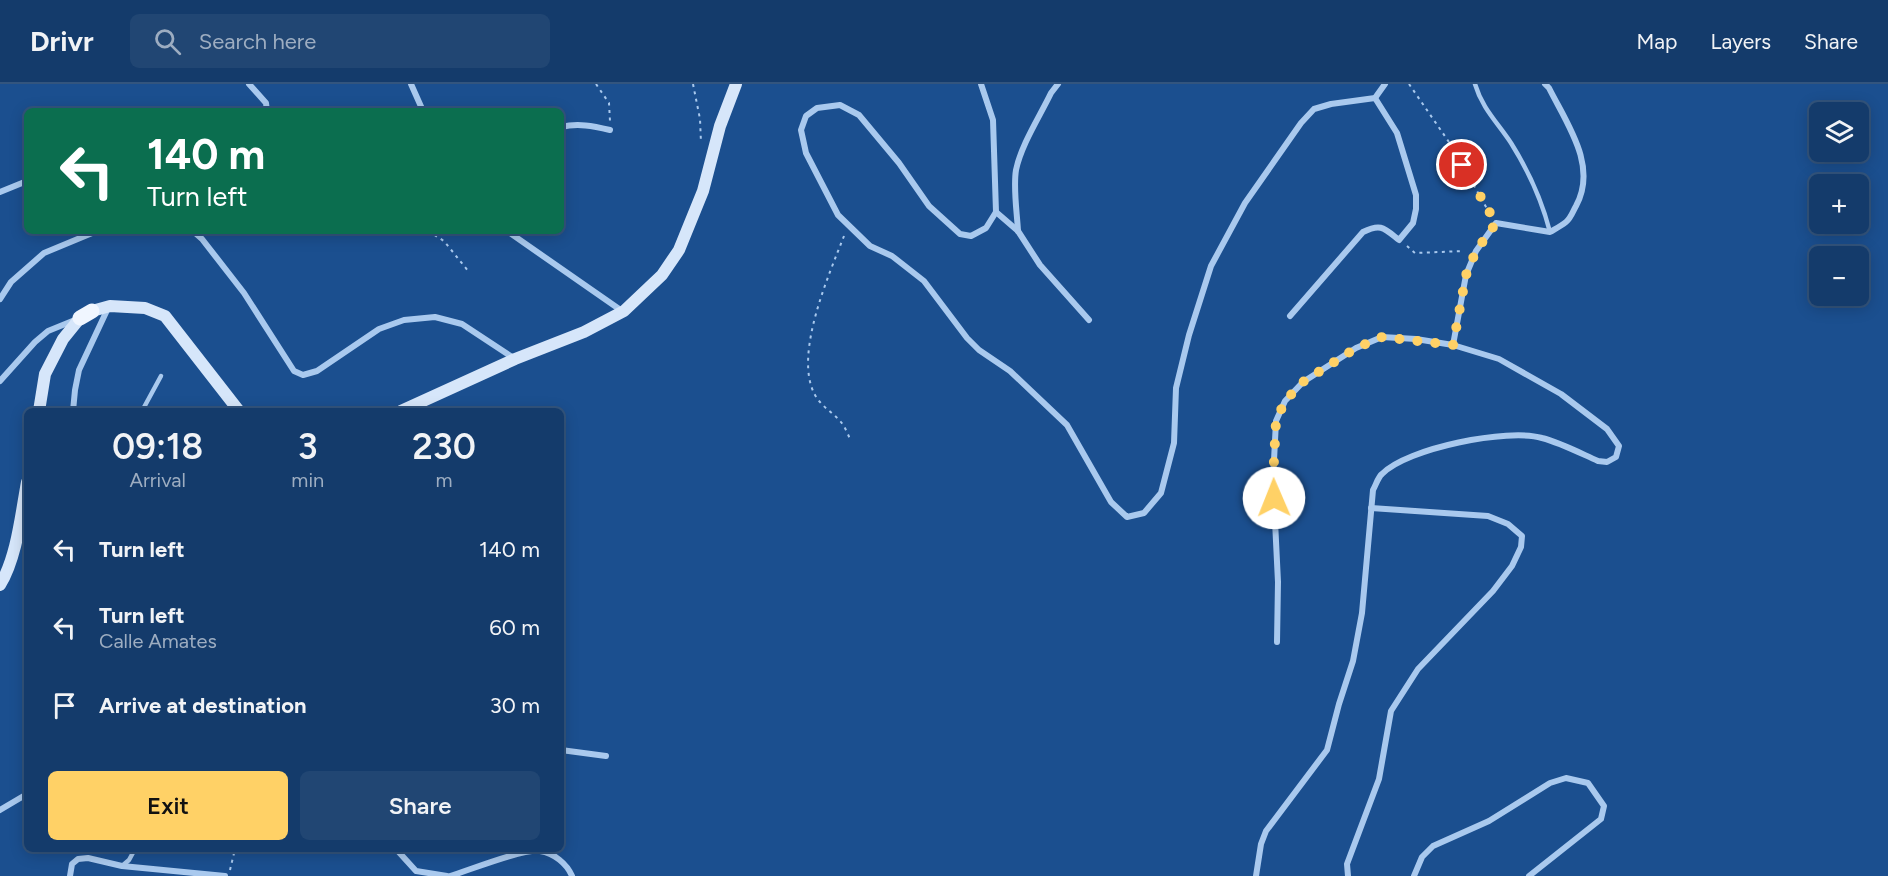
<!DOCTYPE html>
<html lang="en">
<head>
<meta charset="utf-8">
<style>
	body { margin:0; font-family:Figtree,sans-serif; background:#214673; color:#f1f3f6; height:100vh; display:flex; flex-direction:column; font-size:22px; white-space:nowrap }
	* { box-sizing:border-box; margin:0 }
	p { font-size:20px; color:#9dadc1 }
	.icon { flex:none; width:33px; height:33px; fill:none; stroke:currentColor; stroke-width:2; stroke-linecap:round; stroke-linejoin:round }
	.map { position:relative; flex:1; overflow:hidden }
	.details { position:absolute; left:24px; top:324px; width:540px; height:444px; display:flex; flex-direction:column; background:#143b6b; border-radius:9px; box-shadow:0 3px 15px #0003,0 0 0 2px #33557e }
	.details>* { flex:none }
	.banner { position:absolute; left:24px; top:24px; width:540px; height:126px; border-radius:9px; box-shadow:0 3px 15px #0003,0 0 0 2px #33557e; background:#0b6e4f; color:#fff; overflow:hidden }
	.buttons { position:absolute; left:1809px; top:18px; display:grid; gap:12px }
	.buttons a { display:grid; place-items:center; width:60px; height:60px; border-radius:9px; background:#143b6b; box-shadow:0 3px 15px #0003,0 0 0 2px #33557e; font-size:30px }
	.pin { position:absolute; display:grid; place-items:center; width:51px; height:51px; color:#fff; margin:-26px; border:3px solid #fff; border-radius:50%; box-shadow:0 2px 6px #0007 }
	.me { position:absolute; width:66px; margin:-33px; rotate:359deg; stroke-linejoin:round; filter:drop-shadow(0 0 4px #0008) }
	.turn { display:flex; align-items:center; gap:21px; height:126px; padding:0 24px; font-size:27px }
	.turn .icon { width:78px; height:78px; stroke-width:2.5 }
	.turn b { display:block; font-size:42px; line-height:51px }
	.eta { display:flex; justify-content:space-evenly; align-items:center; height:102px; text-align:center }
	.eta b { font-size:36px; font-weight:600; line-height:42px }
	.button { display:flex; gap:12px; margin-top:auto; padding:12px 24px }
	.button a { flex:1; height:69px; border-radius:9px; background:#ffd166; color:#111; font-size:24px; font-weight:600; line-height:69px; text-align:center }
	.button a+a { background:#214673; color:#f1f3f6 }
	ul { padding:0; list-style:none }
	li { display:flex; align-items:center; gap:18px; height:78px; padding:0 24px }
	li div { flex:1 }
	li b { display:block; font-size:22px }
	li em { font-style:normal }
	header { display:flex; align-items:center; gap:36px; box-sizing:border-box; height:84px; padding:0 30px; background:#143b6b; border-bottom:2px solid #33557e }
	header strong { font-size:28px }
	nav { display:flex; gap:33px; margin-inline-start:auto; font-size:21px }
	.search { width:420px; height:54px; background:#214673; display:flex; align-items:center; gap:15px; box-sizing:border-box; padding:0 21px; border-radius:9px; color:#9dadc1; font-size:22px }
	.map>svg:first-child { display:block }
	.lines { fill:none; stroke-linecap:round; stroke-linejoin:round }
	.path { stroke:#a9c9ee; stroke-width:2; stroke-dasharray:3 4.5; stroke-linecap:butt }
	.lane { stroke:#a9c9ee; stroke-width:4.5 }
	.street { stroke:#a9c9ee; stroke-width:6 }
	.secondary { stroke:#d6e6fa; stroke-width:12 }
	.primary { stroke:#f0f6ff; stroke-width:15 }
	.route { stroke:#ffd166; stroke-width:10; stroke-dasharray:0 18 }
</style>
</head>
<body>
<header>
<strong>Drivr</strong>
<div class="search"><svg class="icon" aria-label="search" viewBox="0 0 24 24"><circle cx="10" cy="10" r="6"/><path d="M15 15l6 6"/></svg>Search here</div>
<nav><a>Map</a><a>Layers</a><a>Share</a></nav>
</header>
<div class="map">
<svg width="1888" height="792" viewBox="0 0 1888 792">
	<rect width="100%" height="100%" fill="#1b4f8f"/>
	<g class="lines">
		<g class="path">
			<polyline points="596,0 609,19 610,37"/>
			<polyline points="693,0 700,35 701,59"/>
			<polyline points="1409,0 1451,61 1490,130"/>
			<polyline points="428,147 444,157 469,188"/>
			<path d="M844,152c-15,39 -51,119 -29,159 6,11 17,17 25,26 5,5 8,14 11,20"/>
			<polyline points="1407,162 1415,169 1464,167"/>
			<polyline points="230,786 235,765"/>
		</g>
		<g class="lane">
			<path d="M1475,0c7,24 22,38 36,59 17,27 31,58 39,89"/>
			<polyline points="142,327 161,292"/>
			<polyline points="122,782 129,776 135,765"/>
		</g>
		<g class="street">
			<polyline points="249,0 266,19 267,27"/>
			<polyline points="411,0 423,27"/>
			<polyline points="981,0 993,36 996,128 986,144 971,152 960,150 929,122 899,79 859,31 840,21 817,24 806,32 801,46 806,69 838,131 870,162 892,172 924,197 967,254 979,266 1010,287 1067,341 1111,418 1127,433 1144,429 1161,409 1174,359 1176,304 1189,251 1211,182 1245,119 1301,39 1314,25 1331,20 1375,14 1385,0"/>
			<path d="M561,43c17,-4 32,-1 49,3"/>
			<polyline points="0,108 27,97"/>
			<polyline points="996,128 1018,147 1040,181 1089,236"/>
			<polyline points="193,147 202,155 244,209 294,287 303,291 317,287 379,245 404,236 435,233 462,240 515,275"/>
			<polyline points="507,147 622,227"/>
			<path d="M1018,147c-1,-19 -5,-43 -2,-61 5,-25 24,-54 35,-77l7,-9"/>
			<polyline points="0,215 11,198 44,169 97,147"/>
			<path d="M1290,232l73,-84c18,-9 21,-4 36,8l14,-17 3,-14v-14l-19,-62 -22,-35"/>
			<path d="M1453,261l13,-70 10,-24 20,-28 54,9c5,-3 11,-6 16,-10 5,-4 7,-11 10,-16 22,-40 -9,-82 -27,-118l-4,-4"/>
			<polyline points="0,297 35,258 48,247 75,236"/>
			<polyline points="73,327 75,306 79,286 109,222"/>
			<polyline points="561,666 606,672"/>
			<polyline points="0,726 27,710"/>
			<polyline points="396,765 416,787 447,792"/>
			<polyline points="70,792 72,780 78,775 88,774 122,782 225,792"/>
			<path d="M450,792c20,-6 71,-27 90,-25 14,2 27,13 32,25"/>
			<path d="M1256,792l5,-32 5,-13 61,-81 12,-46 14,-43 9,-48 11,-123c3,-5 5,-13 9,-16 25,-26 126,-46 160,-36 19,5 38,15 56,23l9,1 9,-5 3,-11 -12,-17 -46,-35 -62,-35 -46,-14 -37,-6 -34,-2 -26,11 -53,34 -18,19 -9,20 -3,59 5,102 -1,60"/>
			<polyline points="1348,792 1347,780 1379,695 1391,627 1418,585 1493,507 1512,482 1521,463 1522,452 1508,440 1488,432 1371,424"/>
			<polyline points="1414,792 1422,773 1433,762 1489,737 1550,699 1566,694 1588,699 1604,722 1601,735 1529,792"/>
		</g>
		<g class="secondary">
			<polyline points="92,227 110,222 145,224 165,232 239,327"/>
			<polyline points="39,327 45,290 63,255 80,234"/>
			<polyline points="401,327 515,275 584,248 624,227 662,191 679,166 703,107 720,42 736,0"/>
			<path d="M0,501c17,-28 21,-71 27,-103"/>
		</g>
		<polyline class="primary" points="80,234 92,227"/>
	</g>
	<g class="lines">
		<polyline class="route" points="1274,414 1273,396 1276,337 1285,317 1303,298 1356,264 1382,253 1453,261 1466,191 1476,167 1496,139 1462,81"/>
	</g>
</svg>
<div class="buttons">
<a><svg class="icon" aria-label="layers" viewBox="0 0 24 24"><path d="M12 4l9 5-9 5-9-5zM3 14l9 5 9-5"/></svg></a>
<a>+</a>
<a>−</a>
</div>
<div class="pin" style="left:1462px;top:81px;background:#d93025"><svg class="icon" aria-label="arrive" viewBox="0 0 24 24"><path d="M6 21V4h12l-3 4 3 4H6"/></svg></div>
<svg class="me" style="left:1274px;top:414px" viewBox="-20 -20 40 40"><circle r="19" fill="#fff"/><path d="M0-13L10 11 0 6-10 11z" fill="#ffd166"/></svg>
<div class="banner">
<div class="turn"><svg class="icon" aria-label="left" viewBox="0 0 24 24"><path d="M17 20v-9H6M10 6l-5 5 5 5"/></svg><div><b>140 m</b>Turn left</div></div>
</div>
<section class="details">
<div class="eta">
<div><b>09:18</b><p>Arrival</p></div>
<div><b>3</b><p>min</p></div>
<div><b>230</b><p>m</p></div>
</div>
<ul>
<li><svg class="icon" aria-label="left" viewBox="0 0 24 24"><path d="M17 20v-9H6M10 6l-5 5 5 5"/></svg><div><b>Turn left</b></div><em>140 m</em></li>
<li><svg class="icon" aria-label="left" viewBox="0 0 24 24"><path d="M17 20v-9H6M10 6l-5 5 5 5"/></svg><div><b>Turn left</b><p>Calle Amates</p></div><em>60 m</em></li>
<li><svg class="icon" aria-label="arrive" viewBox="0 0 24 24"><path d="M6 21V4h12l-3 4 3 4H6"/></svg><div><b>Arrive at destination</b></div><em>30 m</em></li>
</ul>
<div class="button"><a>Exit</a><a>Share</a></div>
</section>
</div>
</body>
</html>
